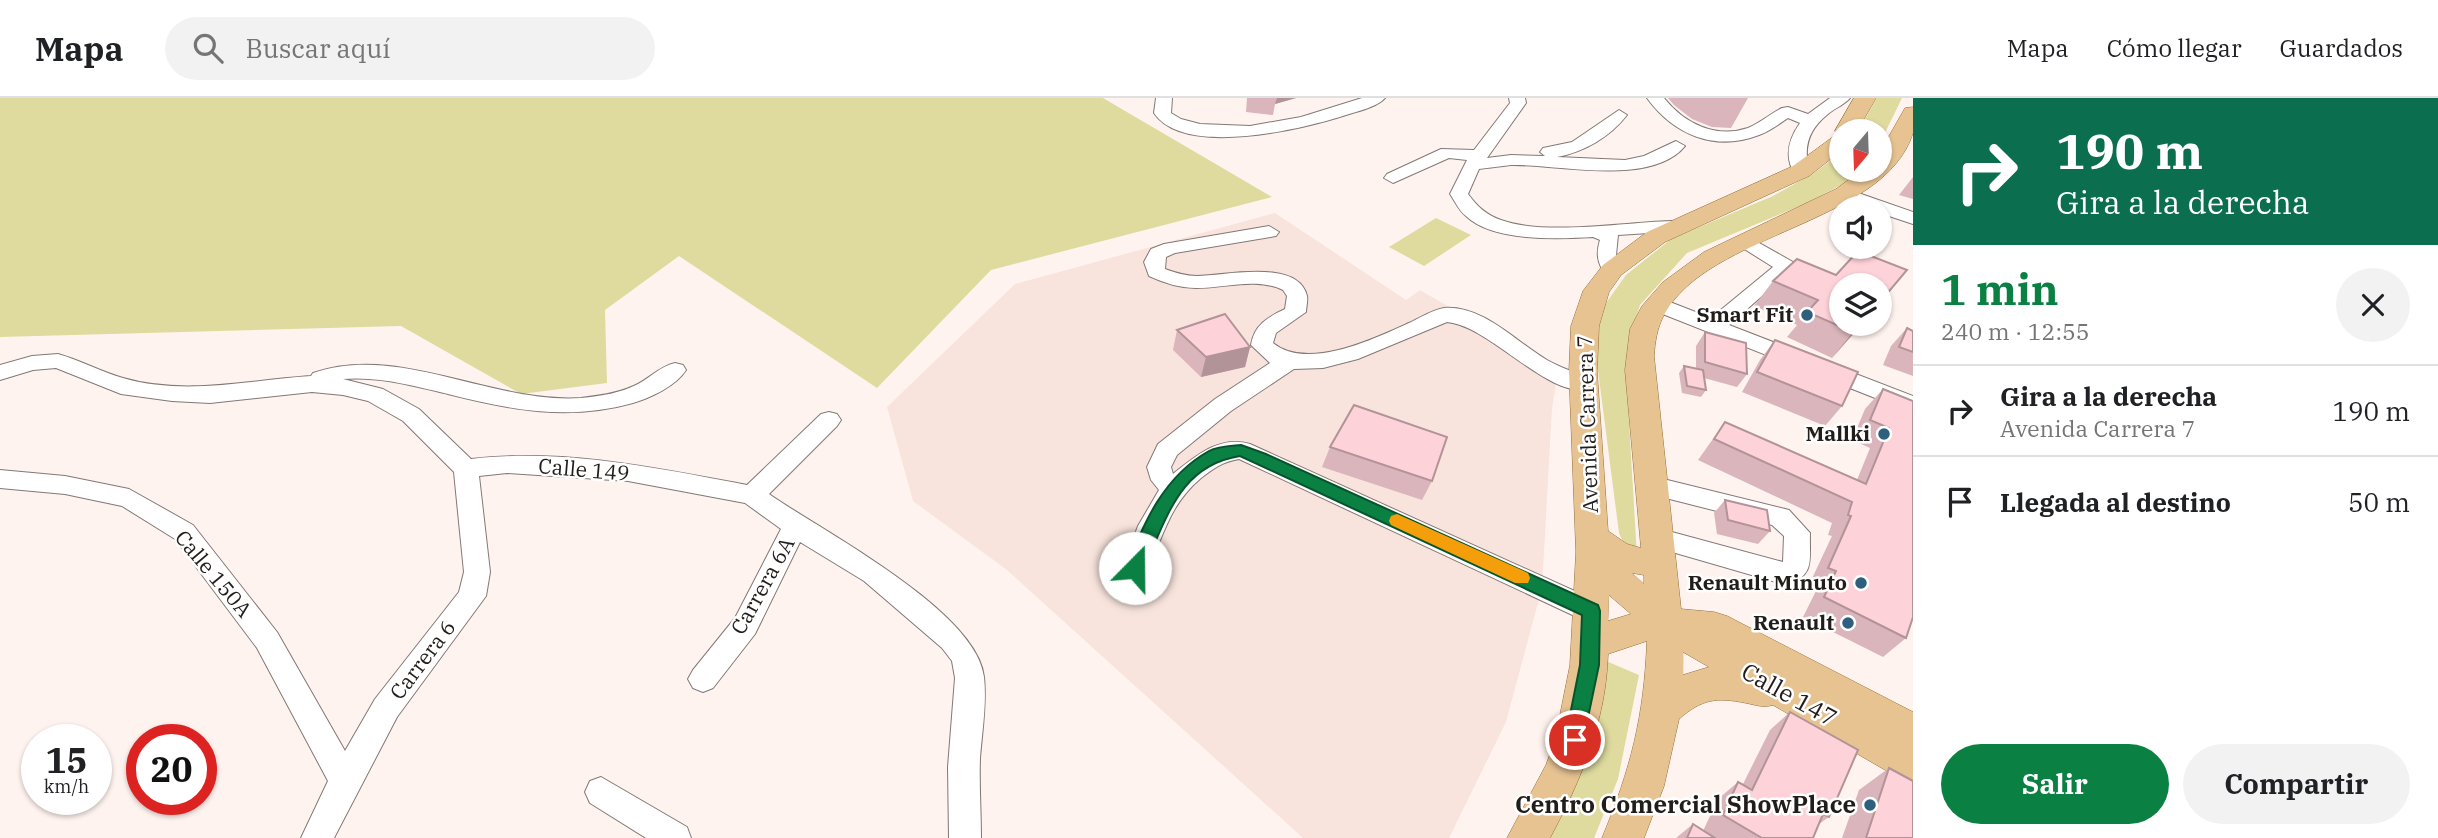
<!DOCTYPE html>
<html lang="es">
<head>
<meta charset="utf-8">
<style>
	body { margin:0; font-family:"IBM Plex Serif",serif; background:#f2f2f2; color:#202124; height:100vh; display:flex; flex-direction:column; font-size:26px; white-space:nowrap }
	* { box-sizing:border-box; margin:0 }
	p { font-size:23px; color:#757577 }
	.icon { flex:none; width:38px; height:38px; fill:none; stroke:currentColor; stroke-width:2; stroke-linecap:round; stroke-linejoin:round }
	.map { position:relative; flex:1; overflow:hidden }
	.details { display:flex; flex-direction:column; background:#fff; width:525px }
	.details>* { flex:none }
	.top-card { background:#0b6e4f; color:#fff; overflow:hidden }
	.needle { width:46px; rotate:199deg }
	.tools { position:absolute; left:1829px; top:21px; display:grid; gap:14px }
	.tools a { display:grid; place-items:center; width:63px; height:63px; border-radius:50%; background:#fff; box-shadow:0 2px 5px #0004; font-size:35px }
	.speed { position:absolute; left:21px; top:626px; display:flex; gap:14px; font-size:35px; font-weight:700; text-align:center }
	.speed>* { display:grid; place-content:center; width:91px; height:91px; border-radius:50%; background:#fff; box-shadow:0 2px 5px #0004; line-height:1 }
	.speed small { font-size:18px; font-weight:400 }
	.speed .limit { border:10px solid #d22; background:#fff; color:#111 }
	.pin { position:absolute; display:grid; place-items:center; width:60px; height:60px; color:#fff; margin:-30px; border:4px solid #fff; border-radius:50%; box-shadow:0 2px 7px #0007 }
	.me { position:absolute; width:77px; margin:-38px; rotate:22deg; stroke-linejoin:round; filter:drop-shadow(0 0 5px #0008) }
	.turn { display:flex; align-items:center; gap:24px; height:147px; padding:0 28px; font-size:32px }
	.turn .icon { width:91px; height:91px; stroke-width:2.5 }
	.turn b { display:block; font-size:49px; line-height:60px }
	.round { display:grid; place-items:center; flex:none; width:74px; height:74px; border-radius:37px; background:#f2f2f2 }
	.summary { display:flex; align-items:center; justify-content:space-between; height:119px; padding:0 28px }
	h1 { font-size:42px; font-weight:700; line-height:52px; color:#0b8043 }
	.action { display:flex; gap:14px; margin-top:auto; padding:14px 28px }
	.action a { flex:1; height:80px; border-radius:42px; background:#0b8043; color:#fff; font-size:28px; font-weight:700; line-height:80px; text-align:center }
	.action a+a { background:#f2f2f2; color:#202124 }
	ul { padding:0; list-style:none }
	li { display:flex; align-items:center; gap:21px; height:91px; padding:0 28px; border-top:2px solid #e0e0e0 }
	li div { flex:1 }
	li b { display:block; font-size:26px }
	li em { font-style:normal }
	header { display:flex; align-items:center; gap:42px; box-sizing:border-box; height:98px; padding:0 35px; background:#fff; border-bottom:2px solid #e0e0e0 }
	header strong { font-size:33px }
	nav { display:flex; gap:38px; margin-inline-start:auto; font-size:24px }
	.search { width:490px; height:63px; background:#f2f2f2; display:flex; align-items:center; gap:18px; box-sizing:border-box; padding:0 24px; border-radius:38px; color:#757577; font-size:26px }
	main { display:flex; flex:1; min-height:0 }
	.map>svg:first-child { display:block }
	.built { fill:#f8e4dd }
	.green { fill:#dfdb9f }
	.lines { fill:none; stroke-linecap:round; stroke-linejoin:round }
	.minor-casing { stroke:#827875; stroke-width:2 }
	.major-casing { stroke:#976f39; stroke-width:1 }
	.minor { fill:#fff; fill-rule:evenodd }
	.major { fill:#e7c392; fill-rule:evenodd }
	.wall { fill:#dab5bb }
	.shaded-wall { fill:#b29398 }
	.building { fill:#fed2d9; stroke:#b29398; stroke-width:2 }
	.route { fill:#0b8043; stroke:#07532c; stroke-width:2 }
	.slow { fill:#f59e0b }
	.poi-dot { fill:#2e607d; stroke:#fff; stroke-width:2.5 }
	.labels { text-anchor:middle; stroke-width:5; stroke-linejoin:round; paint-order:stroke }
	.poi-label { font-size:21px; font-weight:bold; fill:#211d1b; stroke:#fff; text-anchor:end }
	.street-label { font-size:21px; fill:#211d1b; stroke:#fff }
	.near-street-label { font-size:24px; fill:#211d1b; stroke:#fff }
	.near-poi-label { font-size:24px; font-weight:bold; fill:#211d1b; stroke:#fff; text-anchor:end }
</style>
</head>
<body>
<header>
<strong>Mapa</strong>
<div class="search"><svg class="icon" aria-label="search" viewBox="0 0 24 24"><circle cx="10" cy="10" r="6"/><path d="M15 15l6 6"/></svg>Buscar aquí</div>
<nav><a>Mapa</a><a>Cómo llegar</a><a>Guardados</a></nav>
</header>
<main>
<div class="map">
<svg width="1913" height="740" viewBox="0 0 1913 740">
	<rect width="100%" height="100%" fill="#fff3ef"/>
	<polygon class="built" points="1275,115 1406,202 1420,192 1558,272 1552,311 1542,490 1506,624 1449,740 1303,740 1007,472 913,403 887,309 1015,186"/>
	<g class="green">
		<polygon points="0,0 1103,0 1272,99 991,172 877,290 679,158 605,212 607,285 521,296 401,228 0,239"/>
		<polygon points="1877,0 1902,0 1880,45 1880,33 1858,33"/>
		<polygon points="1841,55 1841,72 1859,72 1843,86 1807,105 1687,155 1640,207 1630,238 1626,274 1637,458 1624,446 1619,435 1597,265 1599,228 1606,205 1626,177 1671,141 1773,98 1814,75"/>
		<polygon points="1436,120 1471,137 1424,168 1389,149"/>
		<polygon points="1606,563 1639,577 1618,681 1594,740 1541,740"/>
	</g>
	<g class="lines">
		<defs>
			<g id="minor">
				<path d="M1156,0h16l-1,15 10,6 19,5 50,2 51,-9 61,-19h23c-8,9 -27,13 -39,17 -43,14 -162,43 -192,-2z"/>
				<path d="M1509,0h16l1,5 -39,55 24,-3 34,1 -5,-4 3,-4 29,-6 47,-32 8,5c-17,22 -43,37 -70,42l68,3 19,-4 32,-15 9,5c-34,41 -126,18 -174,19 -10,1 -21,3 -32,4l-11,25c9,12 18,21 33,26 44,16 124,2 172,1l7,2 3,4 -3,4 -62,4 -2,20 6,15 -3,4h-14c-8,-12 -9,-21 -5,-34l-7,-3c-35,2 -100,5 -127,-21 -7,-5 -11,-15 -16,-22l17,-34 -18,-2 -56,25 -9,-5 3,-4 54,-25 33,1 36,-47z"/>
				<path d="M1647,0h17c20,25 51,41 84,30 12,-5 22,-14 34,-20l6,-1 20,7 22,-16h20c-6,7 -15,10 -22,16 -19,15 -26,33 -18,57l-9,5 -6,-1c-11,-18 -7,-35 5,-52l-12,-5c-9,6 -18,13 -29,17 -44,17 -85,0 -112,-37z"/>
				<polygon points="1844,90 1913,114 1913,126 1880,115 1880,110 1867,110 1837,100 1835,96 1837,92"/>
				<path d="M1269,128l10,6 -3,4 -101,17 -9,4 -1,12c11,4 21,7 32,7 26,0 101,-18 110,20 1,4 -1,12 -1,16l-30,21 -3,10c34,28 101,-4 136,-20 11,-5 23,-13 35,-15 39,-3 72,34 103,52 14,8 30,13 45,19l3,5 -3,5c-43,12 -101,-63 -145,-67l-89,37 -35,9 -29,1 -63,42 -54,44 -6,12 2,7c23,-18 46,-39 77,-30l351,159 4,8 -4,8 -10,3 -10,-3 -342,-160c-17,3 -25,9 -38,19 -34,29 -37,60 -57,98l-9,3 -9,-3 -4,-8 16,-42 21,-36 -8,-10 -4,-13 11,-23 57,-45 55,-36 -19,-18c3,-20 17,-28 34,-36l2,-13 -4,-6c-27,-13 -58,-2 -87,-2 -16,0 -32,-5 -47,-12l-5,-14 7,-13 13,-5z"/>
				<polygon points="1745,137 1793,164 1796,168 1729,227 1913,298 1913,315 1650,211 1647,206 1650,201 1657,199 1711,220 1773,169 1738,147 1735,143"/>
				<path d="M58,256c22,6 43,18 65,24 62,18 126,2 188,-2l2,-3c86,-30 179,31 268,25 20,-2 40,-5 57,-14 13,-7 23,-18 37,-21l8,2 3,5c-10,16 -36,28 -53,33 -64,18 -122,7 -185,-9 -34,-8 -69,-18 -105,-15l40,10 36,20 52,50c92,-11 186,9 276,26l74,-71 8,-2 8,2 4,6 -4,6 -68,68c53,37 208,117 215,183 3,26 -2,55 -4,81 -1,26 1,53 1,80h-32l-1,-71 7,-89 -3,-17 -10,-13 -78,-67 -64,-39 -45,92 -42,54 -10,4 -10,-4 -5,-9 5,-9 42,-52 46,-89 -36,-26 -117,-22 -121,-8 -28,3 11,96 -4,24 -89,121 -63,121h-33l27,-57 -71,-133 -82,-109 -53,-33 -57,-12 -65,-6v-18l65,6 64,13 64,36 84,107 68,119 30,-52 84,-107 5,-20 -10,-100 -51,-51 -35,-20 -25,-6 -31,-3 -102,11 -38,-2 -51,-7 -65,-26 -23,2 -33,10v-15l32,-9z"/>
				<path d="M1651,378l138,34 21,23c-1,27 6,42 -24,52l-138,-40 -4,-7 4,-7 9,-3 126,34 1,-26 -12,-11 -130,-33 -3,-7 3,-7z"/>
				<polygon points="601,679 687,729 691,740 646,740 590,705 585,694 590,683"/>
			</g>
			<path id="major" d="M1854,0h22l-19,33h-16v20l-32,25 -144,66 -44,33 -12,17 -10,34 -2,45 11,160 19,13 14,4 -16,-178 5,-41 12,-23 21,-24 41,-30 132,-63 26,-19h18v-18l25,-44 8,-1c0,8 0,19 0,26 -29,92 -205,99 -249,182 -7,13 -9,27 -10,41l27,253 33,3 13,4 186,96v72l-14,-6 -126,-73c-10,3 -17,0 -27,-2 -30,-6 -44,-4 -67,16l-15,67 -20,52h-42c29,-70 42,-121 45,-197l-39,13c-2,67 -27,126 -58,184h-43l39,-73 9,-25 15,-75 6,-113 -7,-181 2,-45 12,-35 20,-26 44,-33 146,-66 44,-32 -2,-3zM1632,475l12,2v9zM1609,497l22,19 -23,7zM1683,554l26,15 -26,8z"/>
		</defs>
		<use href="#minor" class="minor-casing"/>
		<use href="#major" class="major-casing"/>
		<use href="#minor" class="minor"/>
		<use href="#major" class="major"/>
	</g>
	<g class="wall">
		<polygon points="1247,0 1296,0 1275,6 1273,17 1246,14"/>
		<polygon points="1668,0 1748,0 1731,30 1712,29 1692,21 1674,7"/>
		<polygon points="1913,79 1913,101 1899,97"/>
		<polygon points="1907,172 1880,205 1880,187 1841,226 1862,226 1832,260 1787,239 1797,227 1754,208 1773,183"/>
		<polygon points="1907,230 1913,233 1913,278 1883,267 1891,248"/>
		<polygon points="1177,232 1250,249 1245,269 1201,279 1173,252"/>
		<polygon points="1705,234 1747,276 1737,289 1704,280 1706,292 1701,299 1682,295 1679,275 1684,268 1696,270 1696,248"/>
		<polygon points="1775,242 1842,308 1825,328 1742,294 1760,262"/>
		<polygon points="1883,291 1913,303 1906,540 1883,559 1803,519 1816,493 1808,489 1832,438 1828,437 1832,425 1698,362 1725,324 1857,382 1870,350 1852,342 1865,311"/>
		<polygon points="1330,349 1432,383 1422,402 1322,369"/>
		<polygon points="1725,402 1770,433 1758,446 1717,436 1714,415"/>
		<polygon points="1790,614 1829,719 1819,726 1813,740 1676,740 1693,726 1703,733 1718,701 1738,684 1743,686 1770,632"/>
		<polygon points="1889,670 1913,740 1842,740 1859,692"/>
	</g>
	<g class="shaded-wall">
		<polygon points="1277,0 1296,0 1275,6"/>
		<polygon points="1861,226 1862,226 1832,260 1853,234"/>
		<polygon points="1250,249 1245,269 1201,279 1206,259"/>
	</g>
	<g class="building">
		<polygon points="1858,153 1907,172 1880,204 1880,187 1841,187 1841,226 1861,226 1853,234 1807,214 1818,202 1773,183 1797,161 1836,177"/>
		<polygon points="1225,216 1250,249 1206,259 1177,232"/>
		<polygon points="1907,230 1913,233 1913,254 1899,249"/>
		<polygon points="1705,234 1746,245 1747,276 1705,264"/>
		<polygon points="1775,242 1858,274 1842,308 1757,274"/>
		<polygon points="1684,268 1703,272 1706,292 1687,288"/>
		<polygon points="1883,291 1913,303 1913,519 1906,540 1824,499 1836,473 1828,470 1851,418 1848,417 1852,404 1714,341 1725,324 1866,386 1889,330 1870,322"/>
		<polygon points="1354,307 1447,339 1432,383 1330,349"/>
		<polygon points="1725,402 1767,412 1770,433 1728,422"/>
		<polygon points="1790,614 1858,652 1829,719 1823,716 1813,740 1762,740 1723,717 1738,684 1752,692"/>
		<polygon points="1889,670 1913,683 1913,740 1866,740"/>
		<polygon points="1693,726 1715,740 1687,740"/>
	</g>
	<path class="route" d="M1241,347l25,9 332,151 2,6 -1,54 -17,81 -7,3 -7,-3 -3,-6 15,-75 2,-50 -342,-159c-64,10 -74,68 -99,117h-13l-2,-5c18,-46 38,-92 83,-117 9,-5 22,-5 32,-6z"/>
	<polygon class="slow" points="1397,416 1528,475 1530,480 1528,485 1515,485 1391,427 1389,423 1391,418"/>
	<g class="poi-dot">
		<circle cx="1807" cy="217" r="7"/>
		<circle cx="1884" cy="336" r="7"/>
		<circle cx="1861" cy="485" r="7"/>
		<circle cx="1848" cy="525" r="7"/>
		<circle cx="1870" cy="707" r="7"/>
	</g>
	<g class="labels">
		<g class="poi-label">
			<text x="1793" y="224">Smart Fit</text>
			<text x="1870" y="343">Mallki</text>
			<text x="1847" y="492">Renault Minuto</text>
			<text x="1834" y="532">Renault</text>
		</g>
		<g class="street-label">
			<text transform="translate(1588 326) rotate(-92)" y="7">Avenida Carrera 7</text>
			<text transform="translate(584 372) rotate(5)" y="7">Calle 149</text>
			<text transform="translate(213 476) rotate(50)" y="7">Calle 150A</text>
			<text transform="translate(763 488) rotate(-61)" y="7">Carrera 6A</text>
			<text transform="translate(423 562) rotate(-53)" y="7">Carrera 6</text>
		</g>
		<g class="near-street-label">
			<text transform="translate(1789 597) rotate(29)" y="8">Calle 147</text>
		</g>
		<g class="near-poi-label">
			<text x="1856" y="715">Centro Comercial ShowPlace</text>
		</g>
	</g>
</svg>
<div class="tools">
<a><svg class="needle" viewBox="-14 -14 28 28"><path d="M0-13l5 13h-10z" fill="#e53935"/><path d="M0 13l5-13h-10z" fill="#757577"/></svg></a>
<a><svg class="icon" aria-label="sound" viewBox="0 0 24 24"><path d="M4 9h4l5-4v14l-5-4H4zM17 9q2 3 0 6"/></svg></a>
<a><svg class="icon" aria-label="layers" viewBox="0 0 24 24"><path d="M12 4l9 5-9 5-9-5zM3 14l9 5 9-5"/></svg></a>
</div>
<div class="speed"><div>15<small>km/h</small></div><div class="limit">20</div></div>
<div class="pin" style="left:1575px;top:642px;background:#d93025"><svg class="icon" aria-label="arrive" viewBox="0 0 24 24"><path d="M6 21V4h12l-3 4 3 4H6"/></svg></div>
<svg class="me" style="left:1135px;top:470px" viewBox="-20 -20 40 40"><circle r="19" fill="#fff"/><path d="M0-13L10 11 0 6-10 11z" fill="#0b8043"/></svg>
</div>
<section class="details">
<div class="top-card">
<div class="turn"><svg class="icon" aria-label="right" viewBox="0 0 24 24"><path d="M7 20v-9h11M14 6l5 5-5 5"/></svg><div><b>190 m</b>Gira a la derecha</div></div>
</div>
<div class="summary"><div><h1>1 min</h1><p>240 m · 12:55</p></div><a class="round"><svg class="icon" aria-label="close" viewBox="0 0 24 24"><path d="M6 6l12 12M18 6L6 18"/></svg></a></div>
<ul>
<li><svg class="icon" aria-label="right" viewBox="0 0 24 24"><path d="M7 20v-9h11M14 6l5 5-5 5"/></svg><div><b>Gira a la derecha</b><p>Avenida Carrera 7</p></div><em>190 m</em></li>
<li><svg class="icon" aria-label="arrive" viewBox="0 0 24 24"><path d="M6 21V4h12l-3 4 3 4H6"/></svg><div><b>Llegada al destino</b></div><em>50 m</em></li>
</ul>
<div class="action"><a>Salir</a><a>Compartir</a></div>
</section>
</main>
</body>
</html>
